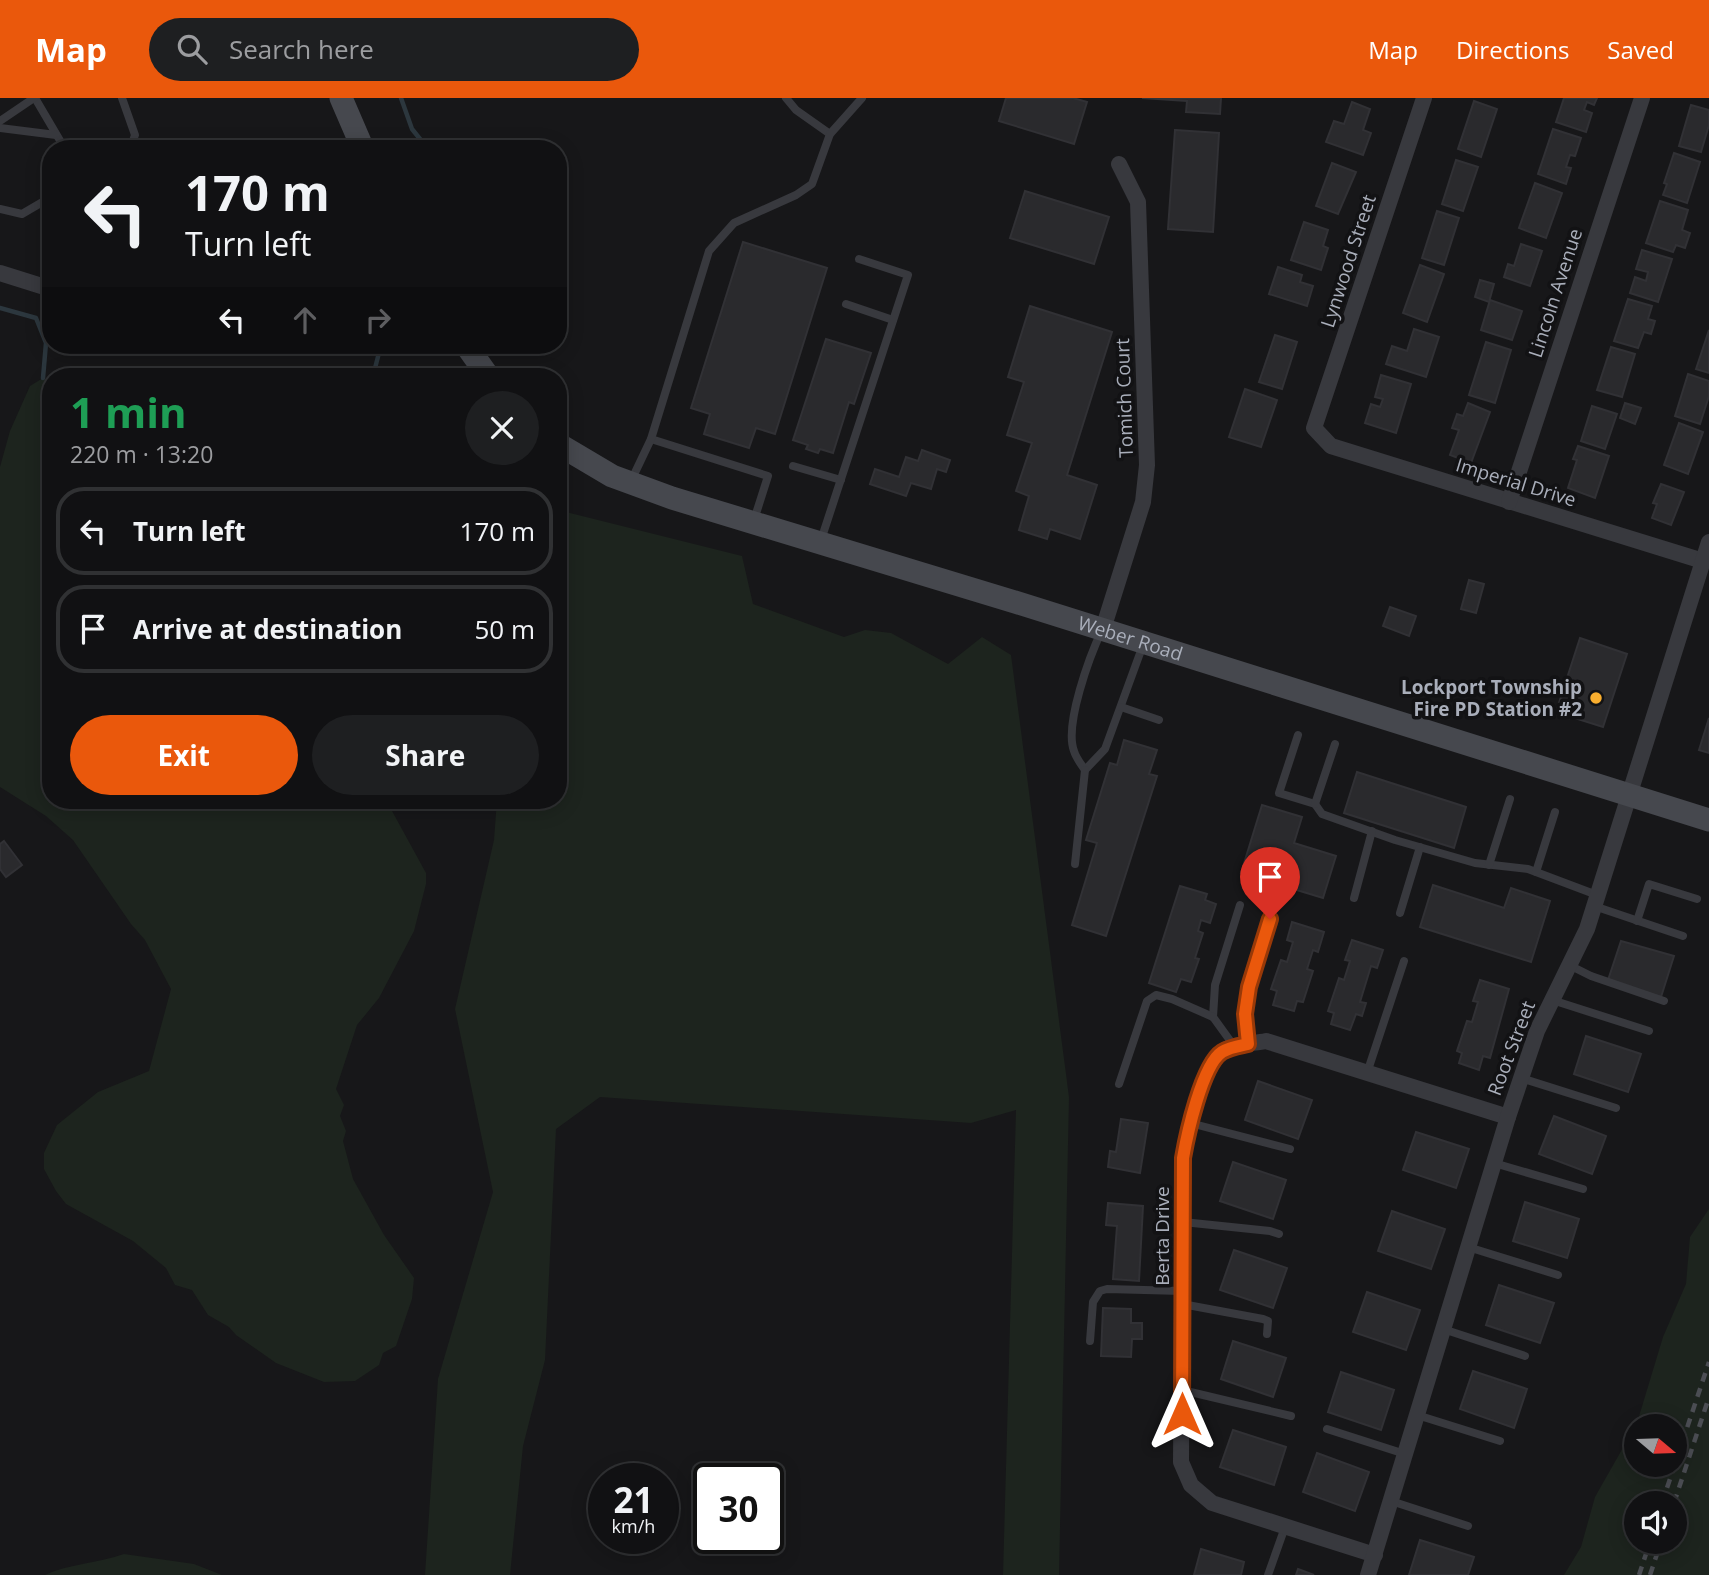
<!DOCTYPE html>
<html lang="en">
<head>
<meta charset="utf-8">
<style>
	body { margin:0; font-family:"Open Sans",sans-serif; background:#1e1f21; color:#f1f3f6; height:100vh; display:flex; flex-direction:column; font-size:26px; white-space:nowrap }
	* { box-sizing:border-box; margin:0 }
	p { font-size:23px; color:#9c9da0 }
	.icon { flex:none; width:38px; height:38px; fill:none; stroke:currentColor; stroke-width:2; stroke-linecap:round; stroke-linejoin:round }
	.map { position:relative; flex:1; overflow:hidden }
	.sheet { position:absolute; left:42px; top:270px; width:525px; height:441px; display:flex; flex-direction:column; background:#111113; border-radius:28px; box-shadow:0 4px 18px #0003,0 0 0 2px #303133 }
	.sheet>* { flex:none }
	.guide { position:absolute; left:42px; top:42px; width:525px; height:214px; border-radius:28px; box-shadow:0 4px 18px #0003,0 0 0 2px #303133; background:#111113; color:#f1f3f6; overflow:hidden }
	.needle { width:46px; rotate:109deg }
	.fabs { position:absolute; left:1624px; top:1316px; display:grid; gap:14px }
	.fabs a { display:grid; place-items:center; width:63px; height:63px; border-radius:50%; background:#111113; box-shadow:0 4px 18px #0003,0 0 0 2px #303133; font-size:35px }
	.speed { position:absolute; left:588px; top:1365px; display:flex; gap:14px; font-size:35px; font-weight:700; text-align:center }
	.speed>* { display:grid; place-content:center; width:91px; height:91px; border-radius:50%; background:#111113; box-shadow:0 4px 18px #0003,0 0 0 2px #303133; line-height:1 }
	.speed small { font-size:18px; font-weight:400 }
	.speed .limit { border:4px solid #111; border-radius:10px; background:#fff; color:#111 }
	.pin { position:absolute; display:grid; place-items:center; width:60px; height:60px; color:#fff; margin:-72px -30px; border-radius:50% 50% 50% 0; rotate:-45deg; box-shadow:0 0 7px #0007 }
	.pin .icon { rotate:45deg }
	.me { position:absolute; width:77px; margin:-38px; rotate:0deg; stroke-linejoin:round; filter:drop-shadow(0 0 5px #0008) }
	.turn { display:flex; align-items:center; gap:24px; height:147px; padding:0 28px; font-size:32px }
	.turn .icon { width:91px; height:91px; stroke-width:2.5 }
	.turn b { display:block; font-size:49px; line-height:60px }
	.lanes { display:flex; align-items:center; height:66px; padding:0 28px; background:#0003; justify-content:center; gap:35px; direction:ltr }
	.lanes .off { opacity:.35 }
	.round { display:grid; place-items:center; flex:none; width:74px; height:74px; border-radius:37px; background:#1e1f21 }
	.headline { display:flex; align-items:center; justify-content:space-between; height:119px; padding:0 28px }
	h1 { font-size:42px; font-weight:700; line-height:52px; color:#1e9e55 }
	.action { display:flex; gap:14px; margin-top:auto; padding:14px 28px }
	.action a { flex:1; height:80px; border-radius:42px; background:#ea580c; color:#fff; font-size:28px; font-weight:700; line-height:80px; text-align:center }
	.action a+a { background:#1e1f21; color:#f1f3f6 }
	ul { padding:0; list-style:none }
	li { display:flex; align-items:center; gap:21px; height:88px; margin:0 14px 10px; padding:0 14px; border:4px solid #303133; border-radius:28px }
	li div { flex:1 }
	li b { display:block; font-size:26px }
	li em { font-style:normal }
	header { display:flex; align-items:center; gap:42px; box-sizing:border-box; height:98px; padding:0 35px; background:#ea580c; color:#fff }
	header strong { font-size:33px }
	nav { display:flex; gap:38px; margin-inline-start:auto; font-size:24px }
	.search { width:490px; height:63px; background:#1e1f21; display:flex; align-items:center; gap:18px; box-sizing:border-box; padding:0 24px; border-radius:38px; color:#9c9da0; font-size:26px }
	.map>svg:first-child { display:block }
	.green { fill:#1d241e; fill-rule:evenodd }
	.lines { fill:none; stroke-linecap:round; stroke-linejoin:round }
	.stream { stroke:#2c373e; stroke-width:4.5 }
	.building { fill:#2a2a2d; stroke:#313135; stroke-width:2 }
	.service { stroke:#38393e; stroke-width:8 }
	.minor { stroke:#38393e; stroke-width:16 }
	.secondary { stroke:#46484e; stroke-width:23 }
	.rail { stroke:#4b4d53; stroke-width:4.5; stroke-dasharray:9 7; stroke-linecap:butt }
	.route-casing { stroke:#983908; stroke-width:18 }
	.route { stroke:#ea580c; stroke-width:12 }
	.poi-dot { fill:#f9ae2f; stroke:#121214; stroke-width:2.5 }
	.labels { text-anchor:middle; stroke-width:7; stroke-linejoin:round; paint-order:stroke }
	.street-label { font-size:19px; fill:#a9aeba; stroke:#121214 }
	.poi-label { font-size:19px; font-weight:bold; fill:#a9aeba; stroke:#121214; text-anchor:end }
</style>
</head>
<body>
<header>
<strong>Map</strong>
<div class="search"><svg class="icon" aria-label="search" viewBox="0 0 24 24"><circle cx="10" cy="10" r="6"/><path d="M15 15l6 6"/></svg>Search here</div>
<nav><a>Map</a><a>Directions</a><a>Saved</a></nav>
</header>
<div class="map">
<svg width="1709" height="1477" viewBox="0 0 1709 1477">
	<rect width="100%" height="100%" fill="#171719"/>
	<g class="green">
		<polygon points="43,280 51,284 51,702 386,702 426,775 426,786 414,833 379,900 357,927 336,991 344,1007 340,1018 346,1033 343,1043 353,1081 384,1137 414,1180 412,1201 396,1248 383,1255 379,1267 355,1283 324,1284 276,1265 236,1237 229,1229 208,1217 192,1192 175,1187 166,1170 133,1143 66,1106 56,1093 44,1071 44,1055 57,1027 98,994 149,973 171,891 145,842 131,826 73,742 46,718 0,689 0,369 10,333 30,288"/>
		<polygon points="558,412 742,458 753,506 844,539 865,532 891,535 948,566 982,539 1011,557 1069,999 1059,1477 1003,1477 1016,1012 971,1025 600,999 556,1031 545,1262 523,1348 510,1477 425,1477 438,1281 493,1094 455,911 494,742 497,702 558,702"/>
		<path d="M1709,1111v366h-145l17,-28 14,-50 42,-74 26,-86 23,-53 4,-47zM1675,1328v39h-39v-39zM1675,1405v39h-39v-39z"/>
		<path d="M124,1456l70,10 28,11h-177c23,-11 54,-12 79,-21z"/>
	</g>
	<g class="lines">
		<g class="stream">
			<polyline points="401,0 412,31 428,51"/>
			<polyline points="0,210 36,220 46,245 43,280"/>
			<polyline points="373,278 381,247"/>
		</g>
	</g>
	<g class="building">
		<polygon points="1006,0 1073,0 1087,4 1074,46 999,23"/>
		<polygon points="1142,0 1221,0 1220,16 1186,14 1187,3"/>
		<polygon points="1564,0 1597,0 1594,7 1587,4 1584,12 1592,15 1586,34 1556,24"/>
		<polygon points="1474,3 1497,11 1481,59 1458,51"/>
		<polygon points="1352,4 1370,11 1363,32 1371,35 1363,57 1326,44 1334,23 1344,26"/>
		<polygon points="1691,7 1709,12 1709,27 1701,54 1679,48"/>
		<polygon points="1553,31 1581,40 1575,58 1570,57 1566,69 1571,70 1566,86 1538,76"/>
		<polygon points="1175,32 1219,35 1213,134 1168,131"/>
		<polygon points="1674,55 1700,64 1687,105 1663,97 1667,86 1664,85"/>
		<polygon points="1456,62 1478,69 1463,113 1442,106"/>
		<polygon points="1332,65 1356,74 1338,116 1316,108"/>
		<polygon points="1535,85 1562,95 1546,140 1519,130"/>
		<polygon points="1025,93 1109,119 1094,166 1010,140"/>
		<polygon points="1660,103 1688,112 1682,132 1690,135 1685,150 1676,147 1673,154 1646,145"/>
		<polygon points="1437,113 1459,120 1444,167 1422,160"/>
		<polygon points="1304,124 1328,132 1323,148 1328,150 1321,172 1291,162"/>
		<polygon points="743,144 827,170 775,336 756,330 749,350 704,336 710,316 691,310"/>
		<polygon points="1521,146 1542,153 1530,188 1504,179 1508,166 1514,168"/>
		<polygon points="1642,152 1672,161 1658,204 1630,195 1635,179 1646,183 1648,174 1636,171"/>
		<polygon points="1420,167 1444,176 1427,224 1403,215"/>
		<polygon points="1278,169 1302,177 1300,184 1313,188 1307,208 1269,196"/>
		<polygon points="1480,182 1494,186 1489,204 1475,199"/>
		<polygon points="1628,201 1652,208 1648,221 1655,223 1651,236 1644,234 1638,250 1614,243"/>
		<polygon points="1490,202 1522,213 1512,242 1481,232"/>
		<polygon points="1030,208 1112,234 1067,377 1097,387 1080,441 1050,431 1047,441 1019,432 1029,398 1016,393 1032,345 1007,337 1024,284 1008,279"/>
		<polygon points="1414,231 1439,239 1426,279 1386,266 1392,248 1407,253"/>
		<polygon points="1709,232 1709,275 1696,271"/>
		<polygon points="1275,237 1297,244 1282,291 1259,284"/>
		<polygon points="826,241 871,255 854,306 849,304 833,355 820,351 818,355 806,351 808,347 793,342"/>
		<polygon points="1486,244 1511,252 1495,305 1469,297"/>
		<polygon points="1611,249 1635,256 1622,299 1597,292"/>
		<polygon points="1688,276 1709,283 1709,298 1700,326 1675,318"/>
		<polygon points="1381,277 1411,286 1396,335 1365,325 1371,306 1380,309 1383,301 1375,299"/>
		<polygon points="1245,291 1277,302 1261,349 1229,339"/>
		<polygon points="1468,305 1490,314 1471,365 1450,357 1459,332 1452,330 1457,316 1463,318"/>
		<polygon points="1625,305 1641,310 1635,326 1620,320"/>
		<polygon points="1592,308 1617,316 1605,351 1581,343"/>
		<polygon points="1679,325 1703,334 1688,376 1664,367"/>
		<polygon points="1578,348 1609,358 1595,400 1568,390 1577,362 1573,361"/>
		<polygon points="922,352 950,362 946,374 937,371 931,391 911,385 906,398 870,386 875,371 899,379 906,359 918,363"/>
		<polygon points="1661,386 1684,394 1671,427 1652,420 1657,406 1653,405"/>
		<polygon points="1469,482 1484,486 1476,515 1461,511"/>
		<polygon points="1390,509 1416,518 1409,538 1383,528"/>
		<polygon points="1580,540 1627,556 1603,629 1556,614"/>
		<polygon points="1709,620 1709,655 1699,652"/>
		<polygon points="1124,642 1157,652 1149,676 1157,678 1106,838 1072,827 1097,745 1086,742 1110,665 1117,667"/>
		<polygon points="1357,674 1466,709 1454,750 1344,715"/>
		<polygon points="1262,707 1302,719 1294,745 1336,758 1323,800 1241,775"/>
		<polygon points="4,743 22,767 6,779 0,771 0,746"/>
		<polygon points="1433,787 1504,810 1511,790 1550,803 1531,864 1420,829"/>
		<polygon points="1180,788 1207,796 1205,802 1216,806 1210,825 1201,822 1198,833 1203,835 1195,860 1199,861 1191,884 1181,881 1176,894 1149,885"/>
		<polygon points="1292,824 1324,834 1318,854 1313,852 1307,871 1313,873 1303,904 1297,903 1294,913 1273,907 1277,893 1271,891 1281,862 1287,864 1293,844 1287,842"/>
		<polygon points="1352,842 1383,852 1377,870 1371,868 1360,904 1366,905 1362,918 1356,916 1350,932 1331,926 1334,915 1328,913 1339,880 1344,882 1350,863 1345,862"/>
		<polygon points="1621,843 1674,858 1661,899 1608,882"/>
		<polygon points="1480,882 1509,891 1490,960 1483,958 1479,972 1459,965 1462,955 1457,953 1467,923 1472,924 1478,904 1473,903"/>
		<polygon points="1586,938 1641,956 1628,994 1574,976"/>
		<polygon points="1258,983 1312,1002 1298,1041 1245,1022"/>
		<polygon points="1554,1018 1606,1038 1592,1076 1539,1056"/>
		<polygon points="1121,1021 1148,1025 1140,1075 1108,1069 1110,1053 1116,1054"/>
		<polygon points="1416,1034 1469,1051 1456,1090 1403,1072"/>
		<polygon points="1233,1064 1286,1082 1273,1121 1220,1103"/>
		<polygon points="1525,1104 1579,1121 1567,1160 1513,1143"/>
		<polygon points="1108,1105 1143,1108 1139,1183 1113,1181 1117,1128 1106,1127"/>
		<polygon points="1392,1113 1445,1131 1431,1171 1378,1153"/>
		<polygon points="1234,1152 1287,1170 1273,1210 1220,1192"/>
		<polygon points="1499,1187 1554,1205 1540,1245 1486,1227"/>
		<polygon points="1367,1194 1420,1212 1406,1252 1353,1234"/>
		<polygon points="1103,1210 1131,1211 1131,1225 1142,1225 1142,1241 1132,1241 1131,1259 1101,1258"/>
		<polygon points="1233,1243 1286,1260 1273,1299 1221,1281"/>
		<polygon points="1473,1273 1527,1291 1514,1330 1460,1311"/>
		<polygon points="1341,1274 1394,1292 1381,1332 1328,1314"/>
		<polygon points="1233,1332 1286,1349 1274,1387 1220,1369"/>
		<polygon points="1317,1355 1369,1374 1355,1413 1303,1394"/>
		<polygon points="1420,1442 1474,1459 1468,1477 1409,1477"/>
		<polygon points="1201,1451 1244,1464 1241,1477 1194,1477"/>
		<polygon points="1298,1471 1314,1477 1296,1477"/>
	</g>
	<g class="lines">
		<g class="service">
			<polyline points="35,0 65,51"/>
			<polyline points="122,0 135,37 130,51"/>
			<polyline points="786,0 796,12 830,36"/>
			<polyline points="0,23 34,0"/>
			<polyline points="0,30 56,37"/>
			<polyline points="0,111 22,116 51,99"/>
			<polyline points="846,206 893,222"/>
			<polyline points="651,341 768,378 754,422"/>
			<polyline points="793,368 841,382"/>
			<polyline points="631,383 651,341 709,153 734,125 796,97 812,86 830,36 862,0"/>
			<polyline points="821,442 908,177 859,161"/>
			<path d="M1102,532c-12,25 -38,95 -28,121 2,7 7,13 11,19l20,-21 38,-104"/>
			<polyline points="1121,609 1159,622"/>
			<polyline points="1298,637 1279,695 1315,706 1322,716 1395,742 1475,765 1528,771 1597,797"/>
			<polyline points="1315,706 1335,646"/>
			<polyline points="1075,766 1085,672"/>
			<polyline points="1489,767 1510,701"/>
			<polyline points="1536,774 1555,714"/>
			<polyline points="1354,800 1372,733"/>
			<polyline points="1594,808 1683,838"/>
			<polyline points="1400,815 1420,749"/>
			<polyline points="1637,823 1649,786 1697,801"/>
			<polyline points="1569,867 1591,878 1664,903"/>
			<polyline points="1552,902 1649,933"/>
			<polyline points="1248,946 1245,916 1249,889 1270,821"/>
			<polyline points="1234,948 1213,919 1215,887 1240,807"/>
			<polyline points="1367,975 1404,863"/>
			<polyline points="1521,980 1616,1010"/>
			<polyline points="1119,986 1147,903 1156,897 1172,901 1213,919"/>
			<polyline points="1190,1025 1290,1051"/>
			<polyline points="1494,1065 1583,1091"/>
			<polyline points="1183,1124 1270,1133 1279,1136"/>
			<polyline points="1468,1149 1558,1177"/>
			<polyline points="1182,1206 1263,1221 1268,1223 1267,1236"/>
			<polyline points="1443,1231 1525,1258"/>
			<polyline points="1090,1243 1093,1204 1100,1193 1107,1191 1182,1193"/>
			<polyline points="1182,1292 1291,1318"/>
			<polyline points="1417,1317 1500,1343"/>
			<polyline points="1327,1331 1405,1356"/>
			<polyline points="1391,1403 1468,1428"/>
			<polyline points="1268,1477 1285,1429"/>
		</g>
		<g class="minor">
			<polyline points="1424,0 1314,330 1331,348 1703,463"/>
			<polyline points="0,175 51,191"/>
			<polyline points="1509,404 1642,0"/>
			<polyline points="1103,531 1143,404 1147,367 1138,104 1119,66"/>
			<path d="M1375,1457l-163,-52 -21,-18 -10,-23 2,-303c5,-27 17,-86 36,-105 11,-11 33,-10 47,-13l242,76"/>
			<polyline points="1368,1477 1508,1019 1537,933 1587,831 1709,444"/>
		</g>
		<g class="secondary">
			<polyline points="341,0 363,51"/>
			<polyline points="466,247 488,278"/>
			<path id="s1" d="M558,346l54,32 60,22 343,104 694,218"/>
		</g>
		<g class="rail">
			<polyline points="1662,1405 1709,1264"/>
			<polyline points="1674,1405 1709,1299"/>
			<polyline points="1639,1477 1650,1444"/>
			<polyline points="1650,1477 1661,1444"/>
		</g>
	</g>
	<g class="lines">
		<defs>
			<path id="route" d="M1182,1316l1,-256c4,-23 19,-93 39,-106 8,-5 17,-6 26,-8l-3,-30 4,-27 21,-68"/>
		</defs>
		<use href="#route" class="route-casing"/>
		<use href="#route" class="route"/>
	</g>
	<circle class="poi-dot" cx="1596" cy="600" r="7"/>
	<g class="labels">
		<g class="street-label">
			<text transform="translate(1348 163) rotate(-72)" y="7">Lynwood Street</text>
			<text transform="translate(1555 195) rotate(-72)" y="7">Lincoln Avenue</text>
			<text transform="translate(1124 300) rotate(-92)" y="7">Tomich Court</text>
			<text transform="translate(1516 384) rotate(17)" y="7">Imperial Drive</text>
			<text dy="7" stroke="none"><textPath href="#s1" startOffset="606">Weber Road</textPath></text>
			<text transform="translate(1511 950) rotate(-69)" y="7">Root Street</text>
			<text transform="translate(1162 1138) rotate(-90)" y="7">Berta Drive</text>
		</g>
		<g class="poi-label">
			<text x="1582" y="596">Lockport Township<tspan x="1582" dy="22">Fire PD Station #2</tspan></text>
		</g>
	</g>
</svg>
<div class="fabs">
<a><svg class="needle" viewBox="-14 -14 28 28"><path d="M0-13l5 13h-10z" fill="#e53935"/><path d="M0 13l5-13h-10z" fill="#9c9da0"/></svg></a>
<a><svg class="icon" aria-label="sound" viewBox="0 0 24 24"><path d="M4 9h4l5-4v14l-5-4H4zM17 9q2 3 0 6"/></svg></a>
</div>
<div class="speed"><div>21<small>km/h</small></div><div class="limit">30</div></div>
<div class="pin" style="left:1270px;top:821px;background:#d93025"><svg class="icon" aria-label="arrive" viewBox="0 0 24 24"><path d="M6 21V4h12l-3 4 3 4H6"/></svg></div>
<svg class="me" style="left:1182px;top:1316px" viewBox="-20 -20 40 40"><path d="M0-17L14 15 0 8-14 15z" fill="#ea580c" stroke="#fff" stroke-width="4"/></svg>
<div class="guide">
<div class="turn"><svg class="icon" aria-label="left" viewBox="0 0 24 24"><path d="M17 20v-9H6M10 6l-5 5 5 5"/></svg><div><b>170 m</b>Turn left</div></div>
<div class="lanes"><svg class="icon" aria-label="left" viewBox="0 0 24 24"><path d="M17 20v-9H6M10 6l-5 5 5 5"/></svg><svg class="icon off" aria-label="ahead" viewBox="0 0 24 24"><path d="M12 20V5M6 11l6-6 6 6"/></svg><svg class="icon off" aria-label="right" viewBox="0 0 24 24"><path d="M7 20v-9h11M14 6l5 5-5 5"/></svg></div>
</div>
<section class="sheet">
<div class="headline"><div><h1>1 min</h1><p>220 m · 13:20</p></div><a class="round"><svg class="icon" aria-label="close" viewBox="0 0 24 24"><path d="M6 6l12 12M18 6L6 18"/></svg></a></div>
<ul>
<li><svg class="icon" aria-label="left" viewBox="0 0 24 24"><path d="M17 20v-9H6M10 6l-5 5 5 5"/></svg><div><b>Turn left</b></div><em>170 m</em></li>
<li><svg class="icon" aria-label="arrive" viewBox="0 0 24 24"><path d="M6 21V4h12l-3 4 3 4H6"/></svg><div><b>Arrive at destination</b></div><em>50 m</em></li>
</ul>
<div class="action"><a>Exit</a><a>Share</a></div>
</section>
</div>
</body>
</html>
